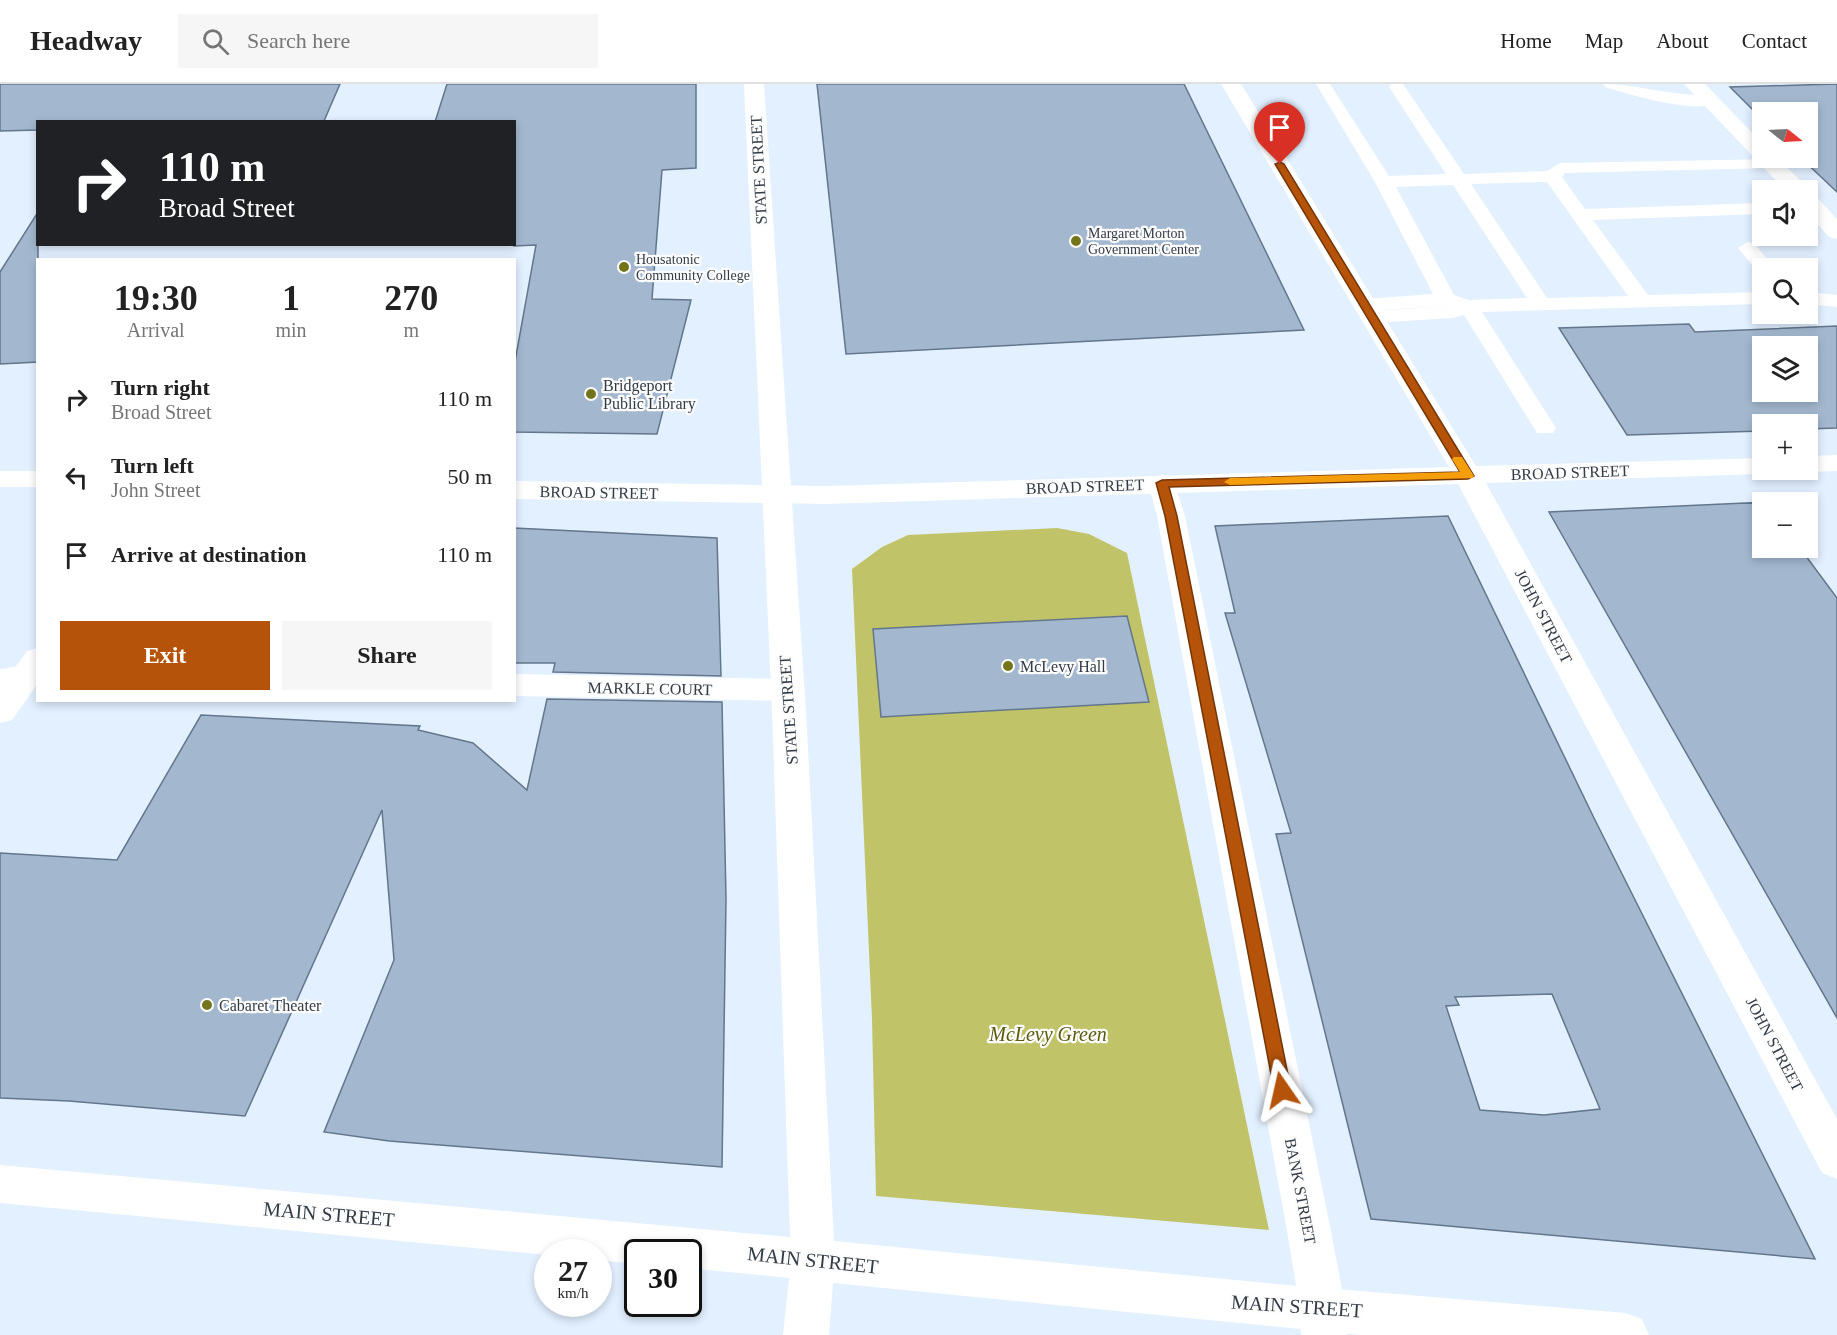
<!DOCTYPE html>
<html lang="en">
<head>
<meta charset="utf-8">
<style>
	body { margin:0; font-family:Georgia,serif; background:#f6f6f6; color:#222; height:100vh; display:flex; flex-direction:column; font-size:22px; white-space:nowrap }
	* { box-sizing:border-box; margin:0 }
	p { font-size:20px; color:#767676 }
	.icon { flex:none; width:33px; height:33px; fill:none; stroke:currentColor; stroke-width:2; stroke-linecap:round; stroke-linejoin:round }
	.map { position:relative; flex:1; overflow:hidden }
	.sheet { position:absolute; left:36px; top:174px; width:480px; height:444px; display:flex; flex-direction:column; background:#fff; border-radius:0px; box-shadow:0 3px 9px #0003 }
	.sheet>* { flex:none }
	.guide { position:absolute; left:36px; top:36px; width:480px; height:126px; border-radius:0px; box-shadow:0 3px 9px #0003; background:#202124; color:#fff; overflow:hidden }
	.needle { width:39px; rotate:108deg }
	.buttons { position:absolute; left:1752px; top:18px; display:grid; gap:12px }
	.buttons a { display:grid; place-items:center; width:66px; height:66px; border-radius:0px; background:#fff; box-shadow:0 3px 9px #0003; font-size:30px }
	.speed { position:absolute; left:534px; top:1155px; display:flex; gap:12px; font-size:30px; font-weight:700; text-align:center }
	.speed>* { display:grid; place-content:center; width:78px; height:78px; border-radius:50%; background:#fff; box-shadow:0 3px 9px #0003; line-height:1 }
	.speed small { font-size:15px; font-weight:400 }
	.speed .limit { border:3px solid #111; border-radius:9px; background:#fff; color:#111 }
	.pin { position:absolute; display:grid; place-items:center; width:51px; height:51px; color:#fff; margin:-62px -26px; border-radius:50% 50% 50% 0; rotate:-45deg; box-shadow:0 0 6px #0007 }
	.pin .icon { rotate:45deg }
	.me { position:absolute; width:66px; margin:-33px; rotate:349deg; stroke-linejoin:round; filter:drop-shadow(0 0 4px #0008) }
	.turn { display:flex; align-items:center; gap:21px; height:126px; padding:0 24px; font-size:27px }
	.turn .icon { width:78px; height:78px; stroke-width:2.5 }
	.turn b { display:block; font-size:42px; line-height:51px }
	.eta { display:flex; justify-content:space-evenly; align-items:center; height:102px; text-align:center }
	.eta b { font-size:36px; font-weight:700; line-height:42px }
	.primary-button { display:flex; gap:12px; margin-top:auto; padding:12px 24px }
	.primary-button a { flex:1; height:69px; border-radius:0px; background:#b45309; color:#fff; font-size:24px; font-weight:700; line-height:69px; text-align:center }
	.primary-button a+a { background:#f6f6f6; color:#222 }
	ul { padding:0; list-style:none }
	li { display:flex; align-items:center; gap:18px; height:78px; padding:0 24px }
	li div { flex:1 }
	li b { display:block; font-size:22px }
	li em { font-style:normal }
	header { display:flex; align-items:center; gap:36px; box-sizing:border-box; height:84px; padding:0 30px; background:#fff; border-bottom:2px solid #e0e0e0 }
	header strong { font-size:28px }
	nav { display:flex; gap:33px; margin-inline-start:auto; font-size:21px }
	.search { width:420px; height:54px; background:#f6f6f6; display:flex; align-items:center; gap:15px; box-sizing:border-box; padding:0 21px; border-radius:0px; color:#767676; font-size:22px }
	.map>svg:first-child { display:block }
	.green { fill:#c1c368 }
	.building { fill:#a3b8cf; stroke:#63768b; stroke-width:1.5; fill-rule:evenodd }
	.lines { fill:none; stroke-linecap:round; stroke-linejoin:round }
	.service { fill:#fff; fill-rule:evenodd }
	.minor { fill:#fff; fill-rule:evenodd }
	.tertiary { fill:#fff; fill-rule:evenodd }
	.secondary { fill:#fff; fill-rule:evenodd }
	.route { fill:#b45309; stroke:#753606; stroke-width:1.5 }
	.slow { fill:#f59e0b }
	.poi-dot { fill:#74751a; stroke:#fcfcfc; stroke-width:2 }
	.labels { text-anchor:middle; stroke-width:4.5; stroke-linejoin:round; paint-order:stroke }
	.far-poi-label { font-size:14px; fill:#333b45; stroke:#fcfcfc; text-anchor:start }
	.street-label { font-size:16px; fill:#333b45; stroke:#fcfcfc }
	.poi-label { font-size:16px; fill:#333b45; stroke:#fcfcfc; text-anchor:start }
	.near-park-label { font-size:20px; font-style:italic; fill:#5b5b0b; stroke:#fcfcfc }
	.near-street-label { font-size:20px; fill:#333b45; stroke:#fcfcfc }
</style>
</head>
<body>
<header>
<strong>Headway</strong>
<div class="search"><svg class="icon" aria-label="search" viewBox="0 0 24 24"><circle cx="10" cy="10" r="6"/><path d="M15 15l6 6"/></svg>Search here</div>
<nav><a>Home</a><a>Map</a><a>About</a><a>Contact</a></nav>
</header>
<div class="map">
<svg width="1837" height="1251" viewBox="0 0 1837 1251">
	<rect width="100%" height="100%" fill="#e3f0ff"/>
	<polygon class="green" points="1057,444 1089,450 1127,469 1269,1146 876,1112 872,935 852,485 882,463 908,451"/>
	<g class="building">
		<polygon points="0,0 340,0 324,37 38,38 38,46 0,47"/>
		<polygon points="447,0 696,0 696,84 662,86 652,215 691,216 657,350 514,348 514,283 536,161 514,162 514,38 435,38"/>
		<polygon points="817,0 1184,0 1304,246 846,270"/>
		<polygon points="1837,0 1837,108 1801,74 1808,74 1808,28 1762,28 1762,35 1730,3"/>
		<polygon points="38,128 38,278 0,280 0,188"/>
		<path d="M1689,240l6,8 142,-6v102l-29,1v-5h-46v7l-135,4 -68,-107zM1762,262h46v46h-46z"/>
		<polygon points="1762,418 1762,464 1800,464 1837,514 1837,934 1549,428 1767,418"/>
		<path d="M1448,432l146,302 221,441 -444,-40 -95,-385 15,-1 -66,-220h10l-20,-87zM1552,910l48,115 -56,6 -64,-5 -34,-104 13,-1 -4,-8z"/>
		<polygon points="514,444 717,454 721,592 553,588 555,579 514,579"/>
		<polygon points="1127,532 1149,618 881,633 873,545"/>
		<polygon points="547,615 722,618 726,815 722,1083 389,1057 324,1048 394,876 382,726 245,1032 69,1017 0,1014 0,769 117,776 201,631 420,642 418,646 473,659 527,706"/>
	</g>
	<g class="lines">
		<g class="service">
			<path d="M1316,0h14l59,92 57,-2 -57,-87 2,-3h12l61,90 83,-3 13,-8 217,-4 3,4 -9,5 -206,5 -3,4 23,32 177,-6v11l-169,6 55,75 114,-3v12l-280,8 74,116 -3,5h-16l-73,-118 -11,3 -81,5 -7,-2 -3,-4 3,-4 7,-2 76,-5 -83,5 -7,-2 -3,-4 3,-4 7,-2 68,-5 -58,-112zM1547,98l81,114 -81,2 -76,-114zM1453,101l74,113 -58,2 -15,-5 -58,-108z"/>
			<path d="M1603,0c32,0 61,10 94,11 8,0 16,-2 21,5 -13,18 -93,-7 -113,-13z"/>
			<polygon points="1748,158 1755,160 1774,184 1762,184 1762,189 1758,188 1738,164"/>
			<polygon points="1808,208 1837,211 1837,223 1808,220"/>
			<polygon points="27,581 36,584 36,596 0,603 0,585"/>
		</g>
		<g class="minor">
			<polygon points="1684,0 1705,0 1762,59 1762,74 1777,74 1805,101 1808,106 1808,107 1785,106"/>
			<polygon points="1808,110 1816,112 1837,135 1837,155 1829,153 1808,130"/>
			<polygon points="1162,391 1172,393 1185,432 1331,1147 1346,1226 1347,1251 1301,1251 1300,1226 1287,1147 1157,432 1148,399 1152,393"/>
			<polygon points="38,564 38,599 12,636 0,639 0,604 27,567"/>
			<polygon points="514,590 786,595 798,598 802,606 798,614 786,617 514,612"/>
		</g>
		<g class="tertiary">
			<polygon points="1221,0 1241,0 1476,382 1762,374 1762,386 1774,386 1762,390 1486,399 1837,1035 1837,1095 1822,1089 1458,400 826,420 514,415 514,397 826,402 1449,383"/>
			<polygon points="1837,371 1837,387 1808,388 1798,386 1808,386 1808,372"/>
			<rect x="0" y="387" width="38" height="16"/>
		</g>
		<polygon class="secondary" points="744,0 764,0 806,627 834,1157 1276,1200 1626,1229 1642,1235 1649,1251 1362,1251 833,1199 829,1251 783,1251 789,1194 688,1184 688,1168 638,1168 638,1180 598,1176 598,1168 548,1168 548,1171 0,1119 0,1081 790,1153 772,627"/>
	</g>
	<polygon class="route" points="1280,78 1284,80 1474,392 1468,395 1169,403 1177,432 1291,1006 1288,1012 1282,1014 1276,1012 1274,1006 1165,432 1156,399 1162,396 1460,388 1275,80"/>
	<polygon class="slow" points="1454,373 1462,373 1474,392 1472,394 1230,401 1224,398 1230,394 1460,388 1452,375"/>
	<g class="poi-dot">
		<circle cx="1076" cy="157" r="6"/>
		<circle cx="624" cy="183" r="6"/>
		<circle cx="591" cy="310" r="6"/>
		<circle cx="1008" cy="582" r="6"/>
		<circle cx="207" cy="921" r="6"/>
	</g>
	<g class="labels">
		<g class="far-poi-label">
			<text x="1088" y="154">Margaret Morton<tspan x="1088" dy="16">Government Center</tspan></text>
			<text x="636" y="180">Housatonic<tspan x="636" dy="16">Community College</tspan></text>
		</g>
		<g class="street-label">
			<text transform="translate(758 86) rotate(-93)" y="6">STATE STREET</text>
			<text transform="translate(1570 388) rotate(-2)" y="6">BROAD STREET</text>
			<text transform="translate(1085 402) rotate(-2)" y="6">BROAD STREET</text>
			<text transform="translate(599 408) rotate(1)" y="6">BROAD STREET</text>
			<text transform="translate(1544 532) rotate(62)" y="6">JOHN STREET</text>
			<text transform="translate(650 604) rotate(1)" y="6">MARKLE COURT</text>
			<text transform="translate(788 626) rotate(-94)" y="6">STATE STREET</text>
			<text transform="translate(1775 960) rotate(62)" y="6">JOHN STREET</text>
			<text transform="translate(1301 1107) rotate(79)" y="6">BANK STREET</text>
		</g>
		<g class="poi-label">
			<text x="603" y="307">Bridgeport<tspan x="603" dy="18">Public Library</tspan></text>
			<text x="1020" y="588">McLevy Hall</text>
			<text x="219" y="927">Cabaret Theater</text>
		</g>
		<g class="near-park-label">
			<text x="1048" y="957">McLevy Green</text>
		</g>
		<g class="near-street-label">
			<text transform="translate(329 1130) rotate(5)" y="7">MAIN STREET</text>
			<text transform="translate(813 1176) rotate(6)" y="7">MAIN STREET</text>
			<text transform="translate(1297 1222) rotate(4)" y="7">MAIN STREET</text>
		</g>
	</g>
</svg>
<div class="buttons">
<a><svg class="needle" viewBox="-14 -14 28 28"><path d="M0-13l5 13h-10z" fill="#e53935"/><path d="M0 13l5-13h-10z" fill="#767676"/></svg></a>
<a><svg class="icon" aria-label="sound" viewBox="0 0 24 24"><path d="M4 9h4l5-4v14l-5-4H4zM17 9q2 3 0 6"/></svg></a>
<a><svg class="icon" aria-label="search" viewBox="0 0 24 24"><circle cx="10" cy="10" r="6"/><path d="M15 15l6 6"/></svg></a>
<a><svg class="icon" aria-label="layers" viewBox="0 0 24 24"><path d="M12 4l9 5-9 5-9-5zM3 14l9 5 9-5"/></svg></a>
<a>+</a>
<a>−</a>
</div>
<div class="speed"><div>27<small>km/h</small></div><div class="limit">30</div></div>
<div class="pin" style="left:1280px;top:80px;background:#d93025"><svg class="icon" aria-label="arrive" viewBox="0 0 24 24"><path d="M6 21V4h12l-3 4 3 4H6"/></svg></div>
<svg class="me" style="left:1282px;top:1006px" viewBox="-20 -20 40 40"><path d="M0-17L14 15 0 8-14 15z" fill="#b45309" stroke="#fff" stroke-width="4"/></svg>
<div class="guide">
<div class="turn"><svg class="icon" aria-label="right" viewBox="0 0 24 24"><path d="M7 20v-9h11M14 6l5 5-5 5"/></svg><div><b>110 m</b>Broad Street</div></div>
</div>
<section class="sheet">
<div class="eta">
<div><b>19:30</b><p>Arrival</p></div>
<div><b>1</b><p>min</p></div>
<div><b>270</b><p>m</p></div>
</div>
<ul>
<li><svg class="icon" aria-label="right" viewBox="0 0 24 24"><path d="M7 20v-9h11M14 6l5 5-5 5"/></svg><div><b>Turn right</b><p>Broad Street</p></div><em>110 m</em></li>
<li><svg class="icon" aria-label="left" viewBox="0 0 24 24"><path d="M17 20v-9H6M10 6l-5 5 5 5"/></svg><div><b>Turn left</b><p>John Street</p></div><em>50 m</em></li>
<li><svg class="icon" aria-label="arrive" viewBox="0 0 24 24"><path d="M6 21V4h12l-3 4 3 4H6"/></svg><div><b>Arrive at destination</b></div><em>110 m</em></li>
</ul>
<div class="primary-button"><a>Exit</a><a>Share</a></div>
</section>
</div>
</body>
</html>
